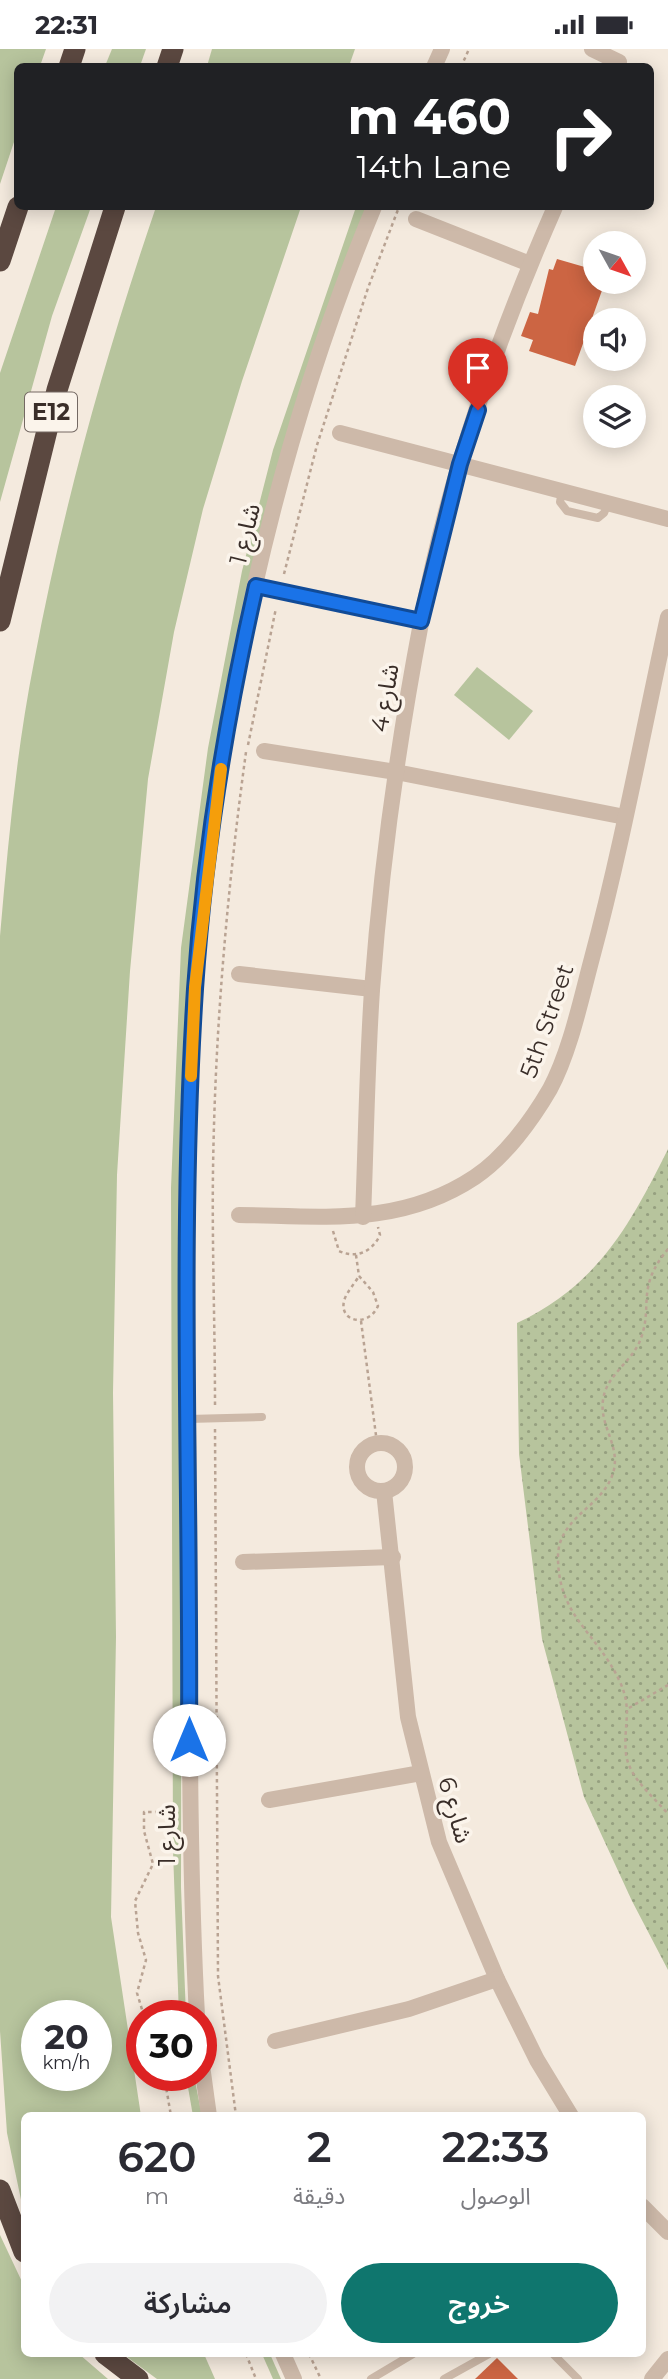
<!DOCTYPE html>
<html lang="ar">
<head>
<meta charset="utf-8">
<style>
	body { margin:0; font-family:Montserrat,"Noto Sans Arabic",sans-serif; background:#f2f2f3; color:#2b2b33; direction:rtl; height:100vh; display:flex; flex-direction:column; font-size:26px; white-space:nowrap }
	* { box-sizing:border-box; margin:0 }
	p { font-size:23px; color:#7c7c81 }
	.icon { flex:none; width:38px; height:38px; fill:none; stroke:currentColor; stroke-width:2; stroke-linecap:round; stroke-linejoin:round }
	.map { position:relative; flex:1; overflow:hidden; direction:ltr }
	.sheet { position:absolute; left:21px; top:2063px; width:625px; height:245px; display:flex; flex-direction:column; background:#fff; border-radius:10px; box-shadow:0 4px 18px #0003; direction:rtl }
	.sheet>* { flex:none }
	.top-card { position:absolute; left:14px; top:14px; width:640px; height:147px; border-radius:10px; box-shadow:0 4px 18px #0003; direction:rtl; background:#202124; color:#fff; overflow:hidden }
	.needle { width:46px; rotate:130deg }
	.buttons { position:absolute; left:583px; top:182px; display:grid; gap:14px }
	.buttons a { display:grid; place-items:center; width:63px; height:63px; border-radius:50%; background:#fff; box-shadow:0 4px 18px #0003; font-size:35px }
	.speed { position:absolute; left:21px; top:1951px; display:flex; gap:14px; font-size:35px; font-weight:700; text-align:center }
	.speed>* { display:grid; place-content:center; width:91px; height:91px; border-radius:50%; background:#fff; box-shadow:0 4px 18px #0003; line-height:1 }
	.speed small { font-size:18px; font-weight:400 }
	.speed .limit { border:10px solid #d22; background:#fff; color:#111 }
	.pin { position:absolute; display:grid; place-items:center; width:60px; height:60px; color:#fff; margin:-72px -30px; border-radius:50% 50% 50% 0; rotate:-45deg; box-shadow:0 0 7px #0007 }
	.pin .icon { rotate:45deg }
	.me { position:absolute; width:77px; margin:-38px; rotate:0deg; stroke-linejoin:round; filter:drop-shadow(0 0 5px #0008) }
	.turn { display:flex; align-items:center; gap:24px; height:147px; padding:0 28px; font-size:32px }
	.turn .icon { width:91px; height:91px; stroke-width:2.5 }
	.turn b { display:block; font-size:49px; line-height:60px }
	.eta { display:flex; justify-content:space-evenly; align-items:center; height:119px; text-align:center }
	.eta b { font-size:42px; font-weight:600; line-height:49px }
	.cta { display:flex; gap:14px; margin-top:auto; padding:14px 28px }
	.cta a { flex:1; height:80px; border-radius:42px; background:#0f766e; color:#fff; font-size:28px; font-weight:600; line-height:80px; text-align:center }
	.cta a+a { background:#f2f2f3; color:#2b2b33 }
	.status { display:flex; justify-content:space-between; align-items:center; height:49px; padding:0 35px; background:#fff; direction:ltr }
	.status svg { height:19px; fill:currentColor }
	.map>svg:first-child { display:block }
	.grass { fill:url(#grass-dots) }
	.green { fill:#b7c49d; fill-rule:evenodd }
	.building { fill:#cc6543 }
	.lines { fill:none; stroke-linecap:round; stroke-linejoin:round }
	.path { stroke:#b9a393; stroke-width:2.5; stroke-dasharray:3.5 3.5; stroke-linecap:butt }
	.service { stroke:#cdb9a9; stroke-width:8 }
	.minor { stroke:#cdb9a9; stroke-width:16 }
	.motorway { stroke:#5b4840; stroke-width:21 }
	.route-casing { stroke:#114b97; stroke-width:18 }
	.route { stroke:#1a73e8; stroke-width:12 }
	.slow { stroke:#f59e0b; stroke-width:12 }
	.labels { text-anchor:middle; stroke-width:7; stroke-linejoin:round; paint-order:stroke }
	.shield { fill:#fbf4eb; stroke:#746963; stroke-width:2 }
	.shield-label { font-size:23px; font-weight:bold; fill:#3a2e29 }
	.street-label { font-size:24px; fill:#3a2e29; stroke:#fbf4eb }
</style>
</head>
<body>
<div class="status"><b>22:31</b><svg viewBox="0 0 49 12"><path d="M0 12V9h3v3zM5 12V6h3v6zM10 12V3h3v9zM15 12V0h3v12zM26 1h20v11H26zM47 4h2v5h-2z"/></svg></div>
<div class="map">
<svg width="668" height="2330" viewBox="0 0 668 2330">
	<defs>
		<pattern id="grass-dots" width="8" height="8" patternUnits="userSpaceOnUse" patternTransform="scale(1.75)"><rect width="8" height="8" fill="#b7c49d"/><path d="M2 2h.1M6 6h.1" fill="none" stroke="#96a080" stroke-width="1.8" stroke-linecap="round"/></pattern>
	</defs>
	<rect width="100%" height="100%" fill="#f4eade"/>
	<path class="grass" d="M668,1100v821l-36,-69 -48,-104 -42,-158 -23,-185 -2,-131c81,-38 113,-98 151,-174z"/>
	<g class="green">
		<polygon points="0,0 46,0 40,17 18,18 17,84 0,135"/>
		<polygon points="112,0 146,0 140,17 105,17"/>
		<polygon points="212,0 355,0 349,17 207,17"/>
		<polygon points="56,158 91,158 52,267 0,453 0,324"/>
		<path d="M156,158h145l-59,174 -39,128 -29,123 -26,147 -18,192 -13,204 -4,218 3,244 -5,280 30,199h-117v98l-17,-81 -7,-102v-1095c8,-91 16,-183 34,-274 29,-155 71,-306 122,-455zM96,1967v59h-59v-59z"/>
		<polygon points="356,158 366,158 301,342 205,772 182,1329 181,1838 186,1967 179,1967 173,1802 171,1139 181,899 208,699 242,522 273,401"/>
		<polygon points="477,618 533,662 509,691 454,646"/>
		<polygon points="186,2027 194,2027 202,2067 193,2067"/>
		<polygon points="0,2186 24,2237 24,2305 79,2305 108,2330 0,2330"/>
		<polygon points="123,2305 204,2305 215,2330 157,2330"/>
		<polygon points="262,2305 270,2305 281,2330 273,2330"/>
	</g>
	<g class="building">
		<polygon points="557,210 595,221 595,233 605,233 575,317 529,302 533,291 521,287 530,263 538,265 549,220 553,221"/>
		<polygon points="497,2309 518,2330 475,2330"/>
	</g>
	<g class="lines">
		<g class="path">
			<polyline points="461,18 469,0"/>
			<polyline points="284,525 317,396 368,239 399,158"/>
			<polyline points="248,696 276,559"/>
			<path d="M333,1182l6,20c17,8 33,1 41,-16l-2,-8"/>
			<path d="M668,1200c-34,41 -13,57 -29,94 -10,21 -33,33 -36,57 -4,27 20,48 9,76 -12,32 -54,42 -54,81 0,60 39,75 62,125 13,28 3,44 6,72 3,24 28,43 42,60"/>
			<polyline points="356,1206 359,1227"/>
			<path d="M359,1227l14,16 5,14c-10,22 -39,16 -34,-5 2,-8 11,-18 15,-25z"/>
			<polyline points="361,1272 377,1394"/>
			<path d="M215,1356c0,-78 -3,-157 -2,-234 2,-141 14,-280 33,-419"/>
			<polyline points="215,1380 218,1927 236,2067"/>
			<polyline points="629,1659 668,1636"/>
			<polyline points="144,1967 137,1944 146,1911 138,1884 135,1852 153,1815 144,1782 144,1763 173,1763"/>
			<polyline points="164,2026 171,2067"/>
			<polyline points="246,2305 256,2330"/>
			<polyline points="309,2305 321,2330"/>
		</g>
		<g class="service">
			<polyline points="562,442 560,453 567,462 598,469 604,464 608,454"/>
			<polyline points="188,1370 262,1368"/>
			<polyline points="553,2305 578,2330"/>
			<polyline points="371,2330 413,2305"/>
			<polyline points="444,2330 489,2305"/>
		</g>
		<g class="minor">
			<polyline points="592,0 619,13"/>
			<polyline points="434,18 442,0"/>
			<polyline points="416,170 530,215"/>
			<polyline points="340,384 668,470"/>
			<polyline points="256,537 421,572"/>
			<polyline points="264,702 396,723 625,768"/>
			<polyline points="239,925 372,940"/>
			<path d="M239,1166c83,1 161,12 236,-38 30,-20 57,-57 75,-88 20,-37 31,-90 42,-131 30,-112 51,-227 76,-341"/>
			<path d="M363,1168c3,-75 4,-152 9,-227 9,-123 26,-246 49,-367 26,-142 76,-284 134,-416"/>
			<circle cx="381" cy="1418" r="24"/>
			<polyline points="384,1442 408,1668 439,1793 497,1930 537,2011 571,2067"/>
			<polyline points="243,1513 393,1508"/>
			<polyline points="269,1751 421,1724"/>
			<path d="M197,1967c-9,-172 -7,-344 -8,-516 -2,-171 -7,-344 6,-515 21,-265 77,-533 179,-778"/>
			<polyline points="275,1992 409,1960 497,1930"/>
			<polyline points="201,2009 209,2067"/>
			<polyline points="642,2157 668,2183"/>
			<polyline points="283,2305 294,2330"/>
			<polyline points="652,2330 668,2310"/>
		</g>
		<g class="motorway">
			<polyline points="69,18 75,0"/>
			<polyline points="167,18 173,0"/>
			<polyline points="0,212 18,158"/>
			<polyline points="0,572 57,341 115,158"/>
			<polyline points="0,2141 24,2203"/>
			<polyline points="105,2305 138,2330"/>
		</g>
	</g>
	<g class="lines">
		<defs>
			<path id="route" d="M189,1691c2,-250 -10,-501 6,-751 9,-136 31,-271 61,-403l165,35 39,-157 18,-54"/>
		</defs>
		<use href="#route" class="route-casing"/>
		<use href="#route" class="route"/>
		<polyline class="slow" points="191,1027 195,938 221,720"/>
	</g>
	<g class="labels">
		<rect class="shield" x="25" y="343.5" width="52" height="39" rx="5"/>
		<g class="shield-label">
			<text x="51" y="371">E12</text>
		</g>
		<g class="street-label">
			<text transform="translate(245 485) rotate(-76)" y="8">شارع 1</text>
			<text transform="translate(385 649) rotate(-80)" y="8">شارع 4</text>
			<text transform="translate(547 972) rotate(-71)" y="8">5th Street</text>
			<text transform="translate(455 1761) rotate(74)" y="8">شارع 6</text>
			<text transform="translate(167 1786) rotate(-90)" y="8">شارع 1</text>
		</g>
	</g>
</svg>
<div class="buttons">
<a><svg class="needle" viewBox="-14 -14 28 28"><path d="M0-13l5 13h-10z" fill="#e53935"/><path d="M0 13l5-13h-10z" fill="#7c7c81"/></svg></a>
<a><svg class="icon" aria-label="sound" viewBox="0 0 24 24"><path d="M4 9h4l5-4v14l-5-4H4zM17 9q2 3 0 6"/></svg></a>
<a><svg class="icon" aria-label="layers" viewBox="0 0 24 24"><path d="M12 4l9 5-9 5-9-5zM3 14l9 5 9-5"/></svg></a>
</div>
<div class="speed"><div>20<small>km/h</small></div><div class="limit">30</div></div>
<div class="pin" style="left:478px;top:361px;background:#d93025"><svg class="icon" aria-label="arrive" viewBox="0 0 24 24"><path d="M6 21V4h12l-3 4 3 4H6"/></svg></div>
<svg class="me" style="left:189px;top:1691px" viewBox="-20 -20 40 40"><circle r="19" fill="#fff"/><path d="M0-13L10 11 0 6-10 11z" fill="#1a73e8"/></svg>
<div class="top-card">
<div class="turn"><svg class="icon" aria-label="right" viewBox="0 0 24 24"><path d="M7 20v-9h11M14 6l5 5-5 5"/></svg><div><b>460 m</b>14th Lane</div></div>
</div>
<section class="sheet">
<div class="eta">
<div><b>22:33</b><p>الوصول</p></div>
<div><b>2</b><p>دقيقة</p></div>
<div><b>620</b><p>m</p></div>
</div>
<div class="cta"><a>خروج</a><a>مشاركة</a></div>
</section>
</div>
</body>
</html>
